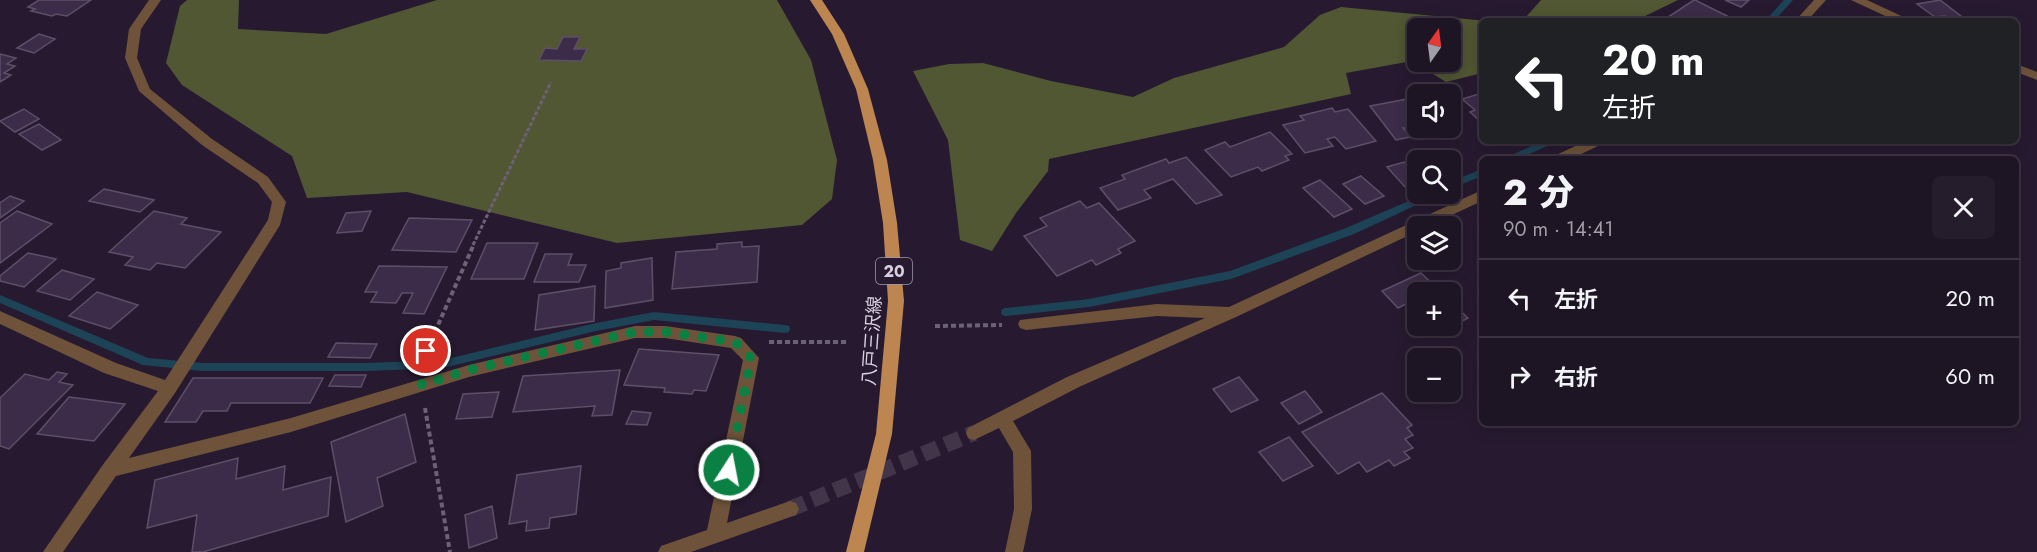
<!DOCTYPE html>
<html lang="ja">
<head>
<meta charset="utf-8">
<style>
	body { margin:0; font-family:Jost,"Noto Sans JP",sans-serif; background:#251d2c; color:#f1f3f6; height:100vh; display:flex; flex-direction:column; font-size:22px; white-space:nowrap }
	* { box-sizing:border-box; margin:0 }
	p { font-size:20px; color:#a09ea6 }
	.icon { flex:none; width:33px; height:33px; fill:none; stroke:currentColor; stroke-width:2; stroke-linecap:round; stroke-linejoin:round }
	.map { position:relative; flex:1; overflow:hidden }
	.drawer { position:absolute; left:1479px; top:156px; width:540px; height:270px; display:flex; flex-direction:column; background:#1d1424; border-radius:9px; box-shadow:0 3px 15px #0003,0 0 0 2px #3b3341 }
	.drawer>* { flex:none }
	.guide { position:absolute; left:1479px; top:18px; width:540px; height:126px; border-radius:9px; box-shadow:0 3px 15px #0003,0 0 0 2px #3b3341; background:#202124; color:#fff; overflow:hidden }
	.needle { width:39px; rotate:14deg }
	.controls { position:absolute; left:1407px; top:18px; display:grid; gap:12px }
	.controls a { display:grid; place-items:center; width:54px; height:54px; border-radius:9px; background:#1d1424; box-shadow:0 3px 15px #0003,0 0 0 2px #3b3341; font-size:30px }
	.pin { position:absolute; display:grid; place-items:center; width:51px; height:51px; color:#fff; margin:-26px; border:3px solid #fff; border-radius:50%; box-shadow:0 2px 6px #0007 }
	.me { position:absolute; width:66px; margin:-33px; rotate:11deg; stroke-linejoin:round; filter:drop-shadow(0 0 4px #0008) }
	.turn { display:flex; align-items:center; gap:21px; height:126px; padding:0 24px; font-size:27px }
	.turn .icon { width:78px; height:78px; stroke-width:2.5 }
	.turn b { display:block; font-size:42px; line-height:51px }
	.round { display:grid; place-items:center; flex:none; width:63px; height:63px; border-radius:9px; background:#251d2c }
	.summary { display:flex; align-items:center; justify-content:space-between; height:102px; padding:0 24px }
	h1 { font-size:36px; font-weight:800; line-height:45px }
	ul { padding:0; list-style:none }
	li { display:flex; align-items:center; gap:18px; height:78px; padding:0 24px; border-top:2px solid #3b3341 }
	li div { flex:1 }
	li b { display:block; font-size:22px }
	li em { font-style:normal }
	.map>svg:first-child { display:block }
	.forest { fill:#515733; fill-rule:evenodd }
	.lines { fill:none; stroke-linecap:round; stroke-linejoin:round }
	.stream { fill:#1d4357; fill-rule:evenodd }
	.building { fill:#3d2c49; stroke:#5e4f68; stroke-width:1.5 }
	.minor-tunnel { stroke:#42354a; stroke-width:16; stroke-dasharray:16 8; stroke-linecap:butt }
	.path-far1 { stroke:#6d6175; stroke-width:3; stroke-dasharray:4 2; stroke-linecap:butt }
	.path { stroke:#6d6175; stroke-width:4; stroke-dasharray:5 3; stroke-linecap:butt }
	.minor { fill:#6e533a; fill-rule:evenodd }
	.major { fill:#bd8550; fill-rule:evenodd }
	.route { stroke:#0b8043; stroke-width:10; stroke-dasharray:0 18 }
	.labels { text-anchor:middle; stroke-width:6; stroke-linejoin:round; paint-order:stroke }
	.shield { fill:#271a30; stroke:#a399aa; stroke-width:1.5 }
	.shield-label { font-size:16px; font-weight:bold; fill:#d8cfde }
	.street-label { font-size:18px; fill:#d8cfde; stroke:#271a30 }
</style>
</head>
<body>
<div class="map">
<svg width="2037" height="552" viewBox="0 0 2037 552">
	<rect width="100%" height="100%" fill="#271a30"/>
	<g class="forest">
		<polygon points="187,0 239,0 238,29 326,34 437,0 777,0 811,60 837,160 832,199 802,225 617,243 407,192 307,198 292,156 182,85 166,63 180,6"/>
		<polygon points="1541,0 1678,0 1635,21 1498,21 1526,17"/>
		<path d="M1341,7l146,14h-5v52l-36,9 -34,-21 -66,12 5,21 -302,65 -1,12 -32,42 -24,38 -32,-11 -12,-100 -35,-69 36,-7 34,-1 68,18 82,16 41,-19 110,-31 36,-32zM1418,28h32v34h-32z"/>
	</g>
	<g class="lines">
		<g class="stream">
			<polygon points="1784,0 1793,0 1774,21 1765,21"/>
			<polygon points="1543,141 1556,141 1554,143 1518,159 1505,159 1507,157"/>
			<polygon points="1482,169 1482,176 1450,189 1450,182"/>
			<polygon points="1425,194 1438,194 1436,196 1354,234 1231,279 1089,307 1006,316 1002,315 1001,312 1002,309 1006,308 1089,299 1230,271 1346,228"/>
			<polygon points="0,295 148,358 202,363 367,363 443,360 596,323 654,312 785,325 789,326 790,329 789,332 785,333 654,320 596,331 443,368 367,371 202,371 143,365 0,303"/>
		</g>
	</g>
	<g class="building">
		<polygon points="39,0 91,0 67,16 56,14 52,16 31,11 35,9 28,7"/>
		<polygon points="1694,0 1695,0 1731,18 1727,21 1662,21"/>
		<polygon points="1725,0 1749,0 1741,7"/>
		<polygon points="1940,0 1966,20 1952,21 1945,16 1935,17 1917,4"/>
		<polygon points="39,34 55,39 34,53 17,48"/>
		<polygon points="563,37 580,37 574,49 587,49 581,61 539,60 545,48 557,49"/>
		<polygon points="0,54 16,58 7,64 15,66 4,73 11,75 0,82"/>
		<polygon points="1482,93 1482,123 1470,112 1475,110 1462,99"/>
		<polygon points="1418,97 1418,127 1403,128 1410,137 1396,140 1370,106"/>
		<polygon points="1332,108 1335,112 1348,109 1376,141 1346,149 1335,137 1327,139 1333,146 1305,153 1283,125 1304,120 1300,116"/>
		<polygon points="24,109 39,119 15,132 0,121"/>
		<polygon points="39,124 61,140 42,150 19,134"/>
		<polygon points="1450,125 1453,128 1424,134 1418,128 1450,128"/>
		<polygon points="1270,132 1292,154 1285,156 1289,160 1262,171 1258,167 1231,177 1205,150 1225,142 1230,147"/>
		<polygon points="1186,157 1222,195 1196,204 1173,179 1144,190 1151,198 1118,210 1100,188 1125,179 1122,175 1166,159 1169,163"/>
		<polygon points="1404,162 1418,177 1418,183 1405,187 1387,167"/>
		<polygon points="1361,176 1384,196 1365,204 1343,184"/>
		<polygon points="1320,180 1352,209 1334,217 1303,188"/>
		<polygon points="104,189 154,200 140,212 89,201"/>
		<polygon points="10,196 24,201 0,218 0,203"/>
		<polygon points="1080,201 1087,208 1099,203 1135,241 1118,249 1121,253 1096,265 1092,260 1057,276 1024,236 1047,226 1040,218"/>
		<polygon points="17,211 52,224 0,263 0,223"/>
		<polygon points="154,211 187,218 181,224 221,232 185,268 157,263 150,270 125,265 133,257 109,252"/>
		<polygon points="371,211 362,231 337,233 346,213"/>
		<polygon points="409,218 472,220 456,252 392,250"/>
		<polygon points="742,242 742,247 759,246 757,282 672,289 676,252 717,249 717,244"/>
		<polygon points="487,243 538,243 524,279 471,279"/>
		<polygon points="28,253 56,259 24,287 0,281 0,276"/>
		<polygon points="545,254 572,254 568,265 586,265 579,282 534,282"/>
		<polygon points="652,258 653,300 605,308 606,271 621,268 621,263"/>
		<polygon points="379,266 447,267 424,314 403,313 413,293 402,293 396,303 371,302 377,292 365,292"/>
		<polygon points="62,270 94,279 70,300 37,291"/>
		<polygon points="1421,273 1441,292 1418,292 1418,315 1406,304 1398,308 1382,291"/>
		<polygon points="595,286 594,321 535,330 539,295"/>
		<polygon points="97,292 138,305 110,329 69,316"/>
		<polygon points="1450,301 1468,318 1437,334 1429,326 1450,326"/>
		<polygon points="336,343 377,344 370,358 328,357"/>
		<polygon points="639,349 719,355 706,391 694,390 692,394 664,392 665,388 624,385"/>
		<polygon points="620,370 612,415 592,416 595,406 513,412 523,376"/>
		<polygon points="57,372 67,374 59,382 73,385 9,449 0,446 0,398 25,374 49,380"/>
		<polygon points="335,375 366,375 361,387 329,386"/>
		<polygon points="1239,377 1258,400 1231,412 1213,389"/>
		<polygon points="193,378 323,378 310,403 231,403 227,411 203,411 196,422 165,422"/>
		<polygon points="1305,391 1322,412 1299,424 1281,403"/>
		<polygon points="499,392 492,417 456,419 463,394"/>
		<polygon points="1382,393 1412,425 1407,428 1413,435 1405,439 1413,448 1404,452 1410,458 1394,466 1389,460 1367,472 1359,462 1338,474 1302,432"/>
		<polygon points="69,397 125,404 94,441 37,434"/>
		<polygon points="632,411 651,413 647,425 626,424"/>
		<polygon points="405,414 416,462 377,478 383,506 346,522 331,442"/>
		<polygon points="1289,437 1313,466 1283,481 1259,452"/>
		<polygon points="238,458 236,479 285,466 283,490 331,477 328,516 203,552 192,552 197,515 147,528 155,480"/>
		<polygon points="581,466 576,514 550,518 549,528 526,531 527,521 509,524 517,475"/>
		<polygon points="492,506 497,538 469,548 465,515"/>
	</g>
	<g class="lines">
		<polyline class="minor-tunnel" points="790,509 974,433"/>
		<polyline class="path-far1" points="473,245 551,82"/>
		<g class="path">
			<polyline points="935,326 1002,325"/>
			<polyline points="769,342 849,342"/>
			<polyline points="422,361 474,244"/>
			<polyline points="425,408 450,552"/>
		</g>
		<g class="minor">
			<polygon points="149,0 161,0 141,29 137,58 150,89 212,139 268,177 286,202 280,225 175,393 129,458 291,418 469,365 635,326 665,326 735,336 741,338 759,358 727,523 790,501 796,503 799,509 796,515 691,552 658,552 661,546 707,530 743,360 731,348 665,338 635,338 469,377 291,432 116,476 63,552 43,552 102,466 158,391 104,373 0,324 0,311 116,363 165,380 268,220 272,202 258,183 202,145 139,91 125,58 129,29"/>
			<polygon points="1814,0 1826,0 1807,21 1795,21"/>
			<polygon points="1851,0 1867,0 1912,21 1896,21"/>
			<polygon points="2016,64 2037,72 2037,80 2016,72"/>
			<polygon points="1586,141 1604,141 1602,144 1571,159 1552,159 1554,156"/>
			<polygon points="1482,190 1482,201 1428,226 1418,226 1418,231 1236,317 1079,387 1013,421 1031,451 1032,509 1023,552 1005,552 1014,509 1013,452 999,428 974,440 968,438 966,433 968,428 1067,377 1205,318 1157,316 1026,330 1020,328 1018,324 1020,320 1157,304 1229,307"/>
		</g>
		<polygon class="major" points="810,0 822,0 844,34 868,89 887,160 897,223 904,301 892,434 864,552 846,552 876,434 888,301 883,223 873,160 856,89 832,34"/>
	</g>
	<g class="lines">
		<polyline class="route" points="426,351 417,373 422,385 469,370 635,332 665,332 735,342 751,358 729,470"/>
	</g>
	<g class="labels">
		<rect class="shield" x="876" y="258" width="36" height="26" rx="4.5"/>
		<g class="shield-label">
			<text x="894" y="277">20</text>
		</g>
		<g class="street-label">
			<text transform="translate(872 341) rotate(-86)" y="6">八戸三沢線</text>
		</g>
	</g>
</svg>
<div class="controls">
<a><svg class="needle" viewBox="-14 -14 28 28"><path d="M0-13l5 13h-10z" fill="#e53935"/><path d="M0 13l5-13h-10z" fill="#a09ea6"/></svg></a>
<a><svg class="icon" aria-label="sound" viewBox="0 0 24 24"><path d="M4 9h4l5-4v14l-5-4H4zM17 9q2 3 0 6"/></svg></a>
<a><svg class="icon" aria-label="search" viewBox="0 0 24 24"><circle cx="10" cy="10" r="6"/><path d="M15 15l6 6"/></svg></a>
<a><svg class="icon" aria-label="layers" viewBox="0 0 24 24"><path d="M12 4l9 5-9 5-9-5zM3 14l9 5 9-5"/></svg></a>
<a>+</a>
<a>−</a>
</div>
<div class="pin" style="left:426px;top:351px;background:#d93025"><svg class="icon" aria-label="arrive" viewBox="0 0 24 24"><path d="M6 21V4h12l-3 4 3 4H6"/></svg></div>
<svg class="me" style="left:729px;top:470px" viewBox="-20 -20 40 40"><circle r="17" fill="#0b8043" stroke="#fff" stroke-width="3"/><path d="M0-11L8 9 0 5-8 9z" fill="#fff"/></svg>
<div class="guide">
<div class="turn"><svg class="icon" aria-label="left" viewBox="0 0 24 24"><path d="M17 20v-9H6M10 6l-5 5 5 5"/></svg><div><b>20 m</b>左折</div></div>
</div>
<section class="drawer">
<div class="summary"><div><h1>2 分</h1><p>90 m · 14:41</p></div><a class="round"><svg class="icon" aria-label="close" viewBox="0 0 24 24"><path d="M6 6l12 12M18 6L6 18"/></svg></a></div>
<ul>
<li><svg class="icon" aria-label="left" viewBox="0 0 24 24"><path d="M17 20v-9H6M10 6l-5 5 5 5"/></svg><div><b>左折</b></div><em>20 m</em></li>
<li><svg class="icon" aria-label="right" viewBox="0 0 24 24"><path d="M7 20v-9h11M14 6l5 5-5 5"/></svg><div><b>右折</b></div><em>60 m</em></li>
</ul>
</section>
</div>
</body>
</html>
